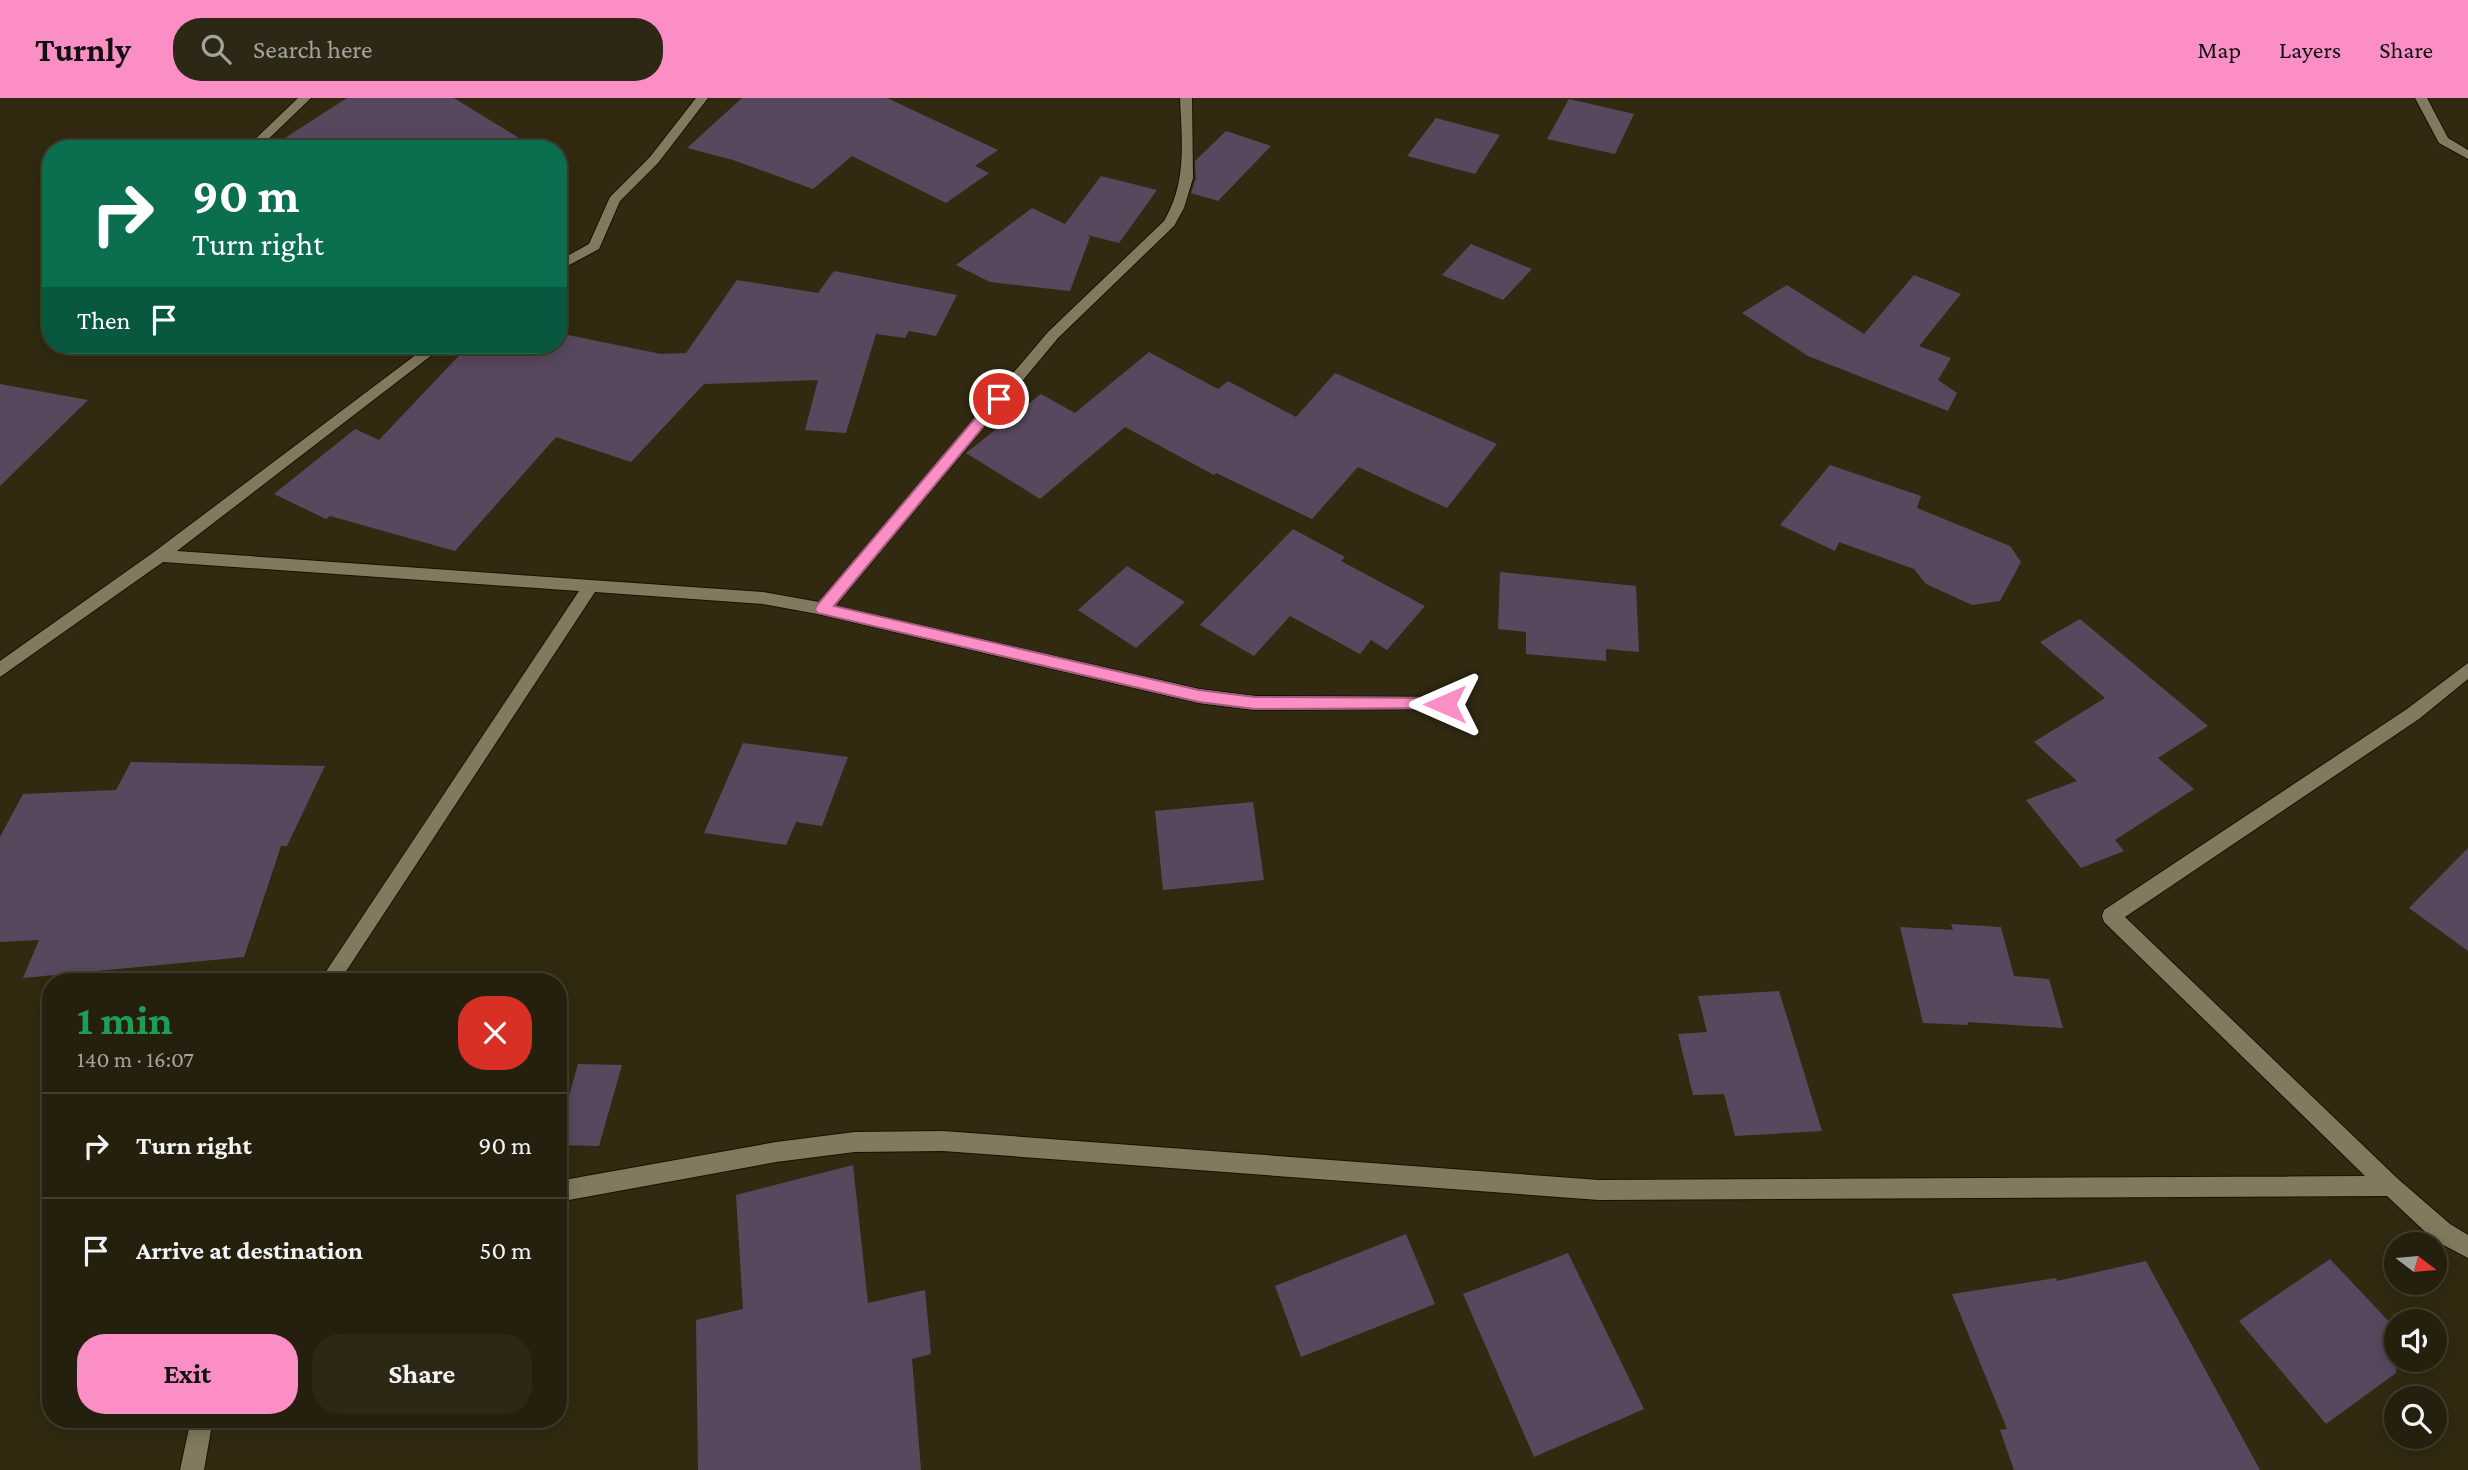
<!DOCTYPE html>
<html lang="en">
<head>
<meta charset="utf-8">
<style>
	body { margin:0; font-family:"Crimson Pro",serif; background:#2d2816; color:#f1f3f6; height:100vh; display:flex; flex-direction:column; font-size:26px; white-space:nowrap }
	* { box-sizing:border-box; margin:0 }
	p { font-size:23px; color:#a3a39d }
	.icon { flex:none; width:38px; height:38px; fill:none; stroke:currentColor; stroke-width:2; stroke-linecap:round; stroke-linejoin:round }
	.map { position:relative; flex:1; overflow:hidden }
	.sheet { position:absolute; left:42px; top:875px; width:525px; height:455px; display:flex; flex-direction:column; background:#25200d; border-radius:28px; box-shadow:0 4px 18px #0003,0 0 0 2px #423e2e }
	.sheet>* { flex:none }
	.guide { position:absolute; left:42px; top:42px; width:525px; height:214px; border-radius:28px; box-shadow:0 4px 18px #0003,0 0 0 2px #423e2e; background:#0b6e4f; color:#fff; overflow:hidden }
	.needle { width:46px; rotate:106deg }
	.buttons { position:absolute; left:2384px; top:1134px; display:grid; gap:14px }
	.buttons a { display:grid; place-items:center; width:63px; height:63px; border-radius:50%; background:#25200d; box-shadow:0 4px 18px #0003,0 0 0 2px #423e2e; font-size:35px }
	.pin { position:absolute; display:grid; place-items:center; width:60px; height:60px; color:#fff; margin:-30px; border:4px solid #fff; border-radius:50%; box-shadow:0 2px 7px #0007 }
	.me { position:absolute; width:77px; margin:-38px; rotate:270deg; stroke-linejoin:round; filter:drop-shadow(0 0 5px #0008) }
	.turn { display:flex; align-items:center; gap:24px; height:147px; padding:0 35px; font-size:32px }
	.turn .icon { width:91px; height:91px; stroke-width:2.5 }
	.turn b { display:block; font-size:49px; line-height:60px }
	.then { display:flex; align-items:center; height:66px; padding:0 35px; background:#0003; gap:14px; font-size:26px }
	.round { display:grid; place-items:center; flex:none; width:74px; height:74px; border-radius:28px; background:#2d2816 }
	.head { display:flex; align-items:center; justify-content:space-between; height:119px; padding:0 35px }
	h1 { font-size:42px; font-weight:700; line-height:52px; color:#1e9e55 }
	.primary-button { display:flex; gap:14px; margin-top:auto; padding:14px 35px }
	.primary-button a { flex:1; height:80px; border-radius:28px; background:#fb8fc5; color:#111; font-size:28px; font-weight:700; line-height:80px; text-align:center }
	.primary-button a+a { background:#2d2816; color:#f1f3f6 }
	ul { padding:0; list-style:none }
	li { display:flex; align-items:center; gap:21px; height:105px; padding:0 35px; border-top:2px solid #423e2e }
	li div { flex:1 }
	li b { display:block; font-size:26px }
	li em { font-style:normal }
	header { display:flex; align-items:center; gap:42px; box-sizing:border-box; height:98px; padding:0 35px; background:#fb8fc5; color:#111 }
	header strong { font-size:33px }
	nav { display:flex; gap:38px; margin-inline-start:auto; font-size:24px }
	.search { width:490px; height:63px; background:#2d2816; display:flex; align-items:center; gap:18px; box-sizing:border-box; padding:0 24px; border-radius:28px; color:#a3a39d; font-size:26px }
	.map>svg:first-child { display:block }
	.building { fill:#58485e }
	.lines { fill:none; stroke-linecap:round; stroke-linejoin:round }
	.lane-casing { stroke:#191200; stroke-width:2 }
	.street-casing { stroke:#191200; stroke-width:2 }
	.lane { fill:#827a5f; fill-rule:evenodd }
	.street { fill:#827a5f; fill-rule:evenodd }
	.route { fill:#fb8fc5; stroke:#a35d80; stroke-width:2 }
</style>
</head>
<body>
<header>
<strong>Turnly</strong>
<div class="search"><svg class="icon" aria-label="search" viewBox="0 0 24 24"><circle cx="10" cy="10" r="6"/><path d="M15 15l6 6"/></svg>Search here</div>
<nav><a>Map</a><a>Layers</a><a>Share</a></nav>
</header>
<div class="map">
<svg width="2468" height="1372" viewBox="0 0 2468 1372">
	<rect width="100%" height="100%" fill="#312a11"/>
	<g class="building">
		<polygon points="347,0 454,0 537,51 268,51"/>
		<polygon points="742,0 887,0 998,52 975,68 989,75 946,105 852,58 813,91 733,62 687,50"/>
		<polygon points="1569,1 1634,16 1615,56 1547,41"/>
		<polygon points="1436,20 1500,37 1475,76 1407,58"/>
		<polygon points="1226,33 1271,48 1218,103 1191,95 1196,80 1195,63"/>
		<polygon points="1101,78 1157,92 1119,145 1087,137 1090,139 1070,193 990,184 956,167 1032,110 1065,126"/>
		<polygon points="1471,146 1532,171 1503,202 1442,177"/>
		<polygon points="834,173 957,197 936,238 909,233 905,240 876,236 846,335 805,332 818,282 704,286 631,364 556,339 455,453 330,418 326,421 274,396 355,331 379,342 469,247 558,247 558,235 661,256 686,255 737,182 818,195"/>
		<polygon points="1914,177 1961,196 1919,248 1951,260 1938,282 1957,295 1948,313 1808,258 1742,215 1787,187 1864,236"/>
		<polygon points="1149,254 1218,291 1228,283 1296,319 1335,275 1497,346 1447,410 1358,369 1312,421 1216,375 1214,377 1125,329 1040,401 966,355 1041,296 1075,315"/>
		<polygon points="0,286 88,302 0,388"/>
		<polygon points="1830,367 1921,398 1917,410 2010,448 2021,464 2000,503 1972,507 1926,486 1914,471 1839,444 1835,453 1780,427"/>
		<polygon points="1293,431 1345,459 1341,463 1425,508 1387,552 1371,542 1360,556 1290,518 1254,558 1200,527"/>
		<polygon points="1127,468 1185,504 1136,550 1078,512"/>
		<polygon points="1500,474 1636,488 1639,554 1606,551 1606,563 1526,556 1526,534 1498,531"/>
		<polygon points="2080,521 2208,628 2158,660 2194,691 2115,742 2124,753 2081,770 2026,702 2077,683 2034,644 2105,600 2040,544"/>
		<polygon points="743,645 848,659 822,728 796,724 786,747 704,735"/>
		<polygon points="131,664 325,668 287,748 281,748 244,859 23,880 39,842 0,844 0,739 23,696 116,692"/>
		<polygon points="1253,704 1264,782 1163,792 1155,713"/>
		<polygon points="2468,750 2468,853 2409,810"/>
		<polygon points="1951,826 2001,829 2014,878 2049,881 2063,930 1968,924 1968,927 1923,925 1900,829 1953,832"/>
		<polygon points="1779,893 1822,1033 1735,1038 1724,996 1693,997 1678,936 1707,934 1698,898"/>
		<polygon points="578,966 622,967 599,1048 558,1047 558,1036"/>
		<polygon points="853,1067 868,1205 925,1192 931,1256 912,1261 921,1372 698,1372 696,1222 743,1211 736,1097"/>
		<polygon points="1406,1136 1435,1206 1301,1259 1275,1188"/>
		<polygon points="1568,1155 1644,1311 1534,1359 1463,1196"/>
		<polygon points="2330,1161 2396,1231 2396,1275 2326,1326 2239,1223"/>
		<polygon points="2146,1163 2260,1372 2014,1372 2000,1332 2007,1331 1952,1196 2056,1180 2057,1183"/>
	</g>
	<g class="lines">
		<defs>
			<polygon id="lane" points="298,0 311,0 258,51 245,51"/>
			<g id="street">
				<polygon points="696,0 708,0 658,65 620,103 599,151 558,173 558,163 589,146 610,99 650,59"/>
				<path d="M1180,0h12l1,80 -9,30 -10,18 -116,112 -223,268 364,83 56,7 190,1 6,2 2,5 -2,5 -196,1 -56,-7 -376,-88 -60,-11 -168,-12 -256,390h-20l260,-391 -416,-29 -163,115v-16l154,-109 275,-207h16l-268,206 586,41 56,10 229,-270 116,-111c23,-39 18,-79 16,-123z"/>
				<polygon points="2415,0 2427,0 2448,40 2468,52 2468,61 2439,45"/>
				<polygon points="2468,565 2468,581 2419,621 2125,819 2398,1081 2450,1126 2468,1137 2468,1160 2434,1142 2387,1098 1599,1102 943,1053 855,1054 776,1064 558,1104 558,1083 776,1044 855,1034 943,1033 1599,1082 2365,1078 2104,824 2102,818 2104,812 2407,611"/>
				<polygon points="191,1321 213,1321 204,1372 180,1372"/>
			</g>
		</defs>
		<use href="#lane" class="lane-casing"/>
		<use href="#street" class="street-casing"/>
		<use href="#lane" class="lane"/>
		<use href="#street" class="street"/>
	</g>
	<polygon class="route" points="999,297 1006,301 1004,304 834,508 1199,592 1255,599 1445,600 1450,601 1452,606 1450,610 1255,611 1199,604 817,515 815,511 817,507 994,298"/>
</svg>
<div class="buttons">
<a><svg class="needle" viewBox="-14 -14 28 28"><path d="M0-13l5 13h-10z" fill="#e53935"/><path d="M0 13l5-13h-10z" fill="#a3a39d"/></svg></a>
<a><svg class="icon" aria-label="sound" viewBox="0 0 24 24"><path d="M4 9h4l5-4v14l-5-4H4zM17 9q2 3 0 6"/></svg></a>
<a><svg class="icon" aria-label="search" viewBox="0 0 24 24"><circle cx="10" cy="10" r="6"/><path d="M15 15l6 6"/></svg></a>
</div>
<div class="pin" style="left:999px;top:301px;background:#d93025"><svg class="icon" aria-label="arrive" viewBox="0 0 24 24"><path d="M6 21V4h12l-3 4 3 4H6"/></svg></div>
<svg class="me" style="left:1445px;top:606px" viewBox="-20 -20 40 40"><path d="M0-17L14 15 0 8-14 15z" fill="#fb8fc5" stroke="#fff" stroke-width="4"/></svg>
<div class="guide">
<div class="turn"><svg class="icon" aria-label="right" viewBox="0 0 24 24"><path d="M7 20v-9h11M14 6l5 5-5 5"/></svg><div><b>90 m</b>Turn right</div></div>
<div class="then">Then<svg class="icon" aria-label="arrive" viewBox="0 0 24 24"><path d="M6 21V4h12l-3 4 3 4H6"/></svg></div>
</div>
<section class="sheet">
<div class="head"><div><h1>1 min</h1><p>140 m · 16:07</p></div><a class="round" style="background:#d93025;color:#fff"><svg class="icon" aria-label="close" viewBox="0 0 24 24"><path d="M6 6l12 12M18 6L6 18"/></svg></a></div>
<ul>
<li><svg class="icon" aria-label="right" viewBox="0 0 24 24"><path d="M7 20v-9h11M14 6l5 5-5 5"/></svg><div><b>Turn right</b></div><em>90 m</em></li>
<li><svg class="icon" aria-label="arrive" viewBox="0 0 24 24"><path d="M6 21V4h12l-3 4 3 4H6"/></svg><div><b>Arrive at destination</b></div><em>50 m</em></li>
</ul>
<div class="primary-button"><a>Exit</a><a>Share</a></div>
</section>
</div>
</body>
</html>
